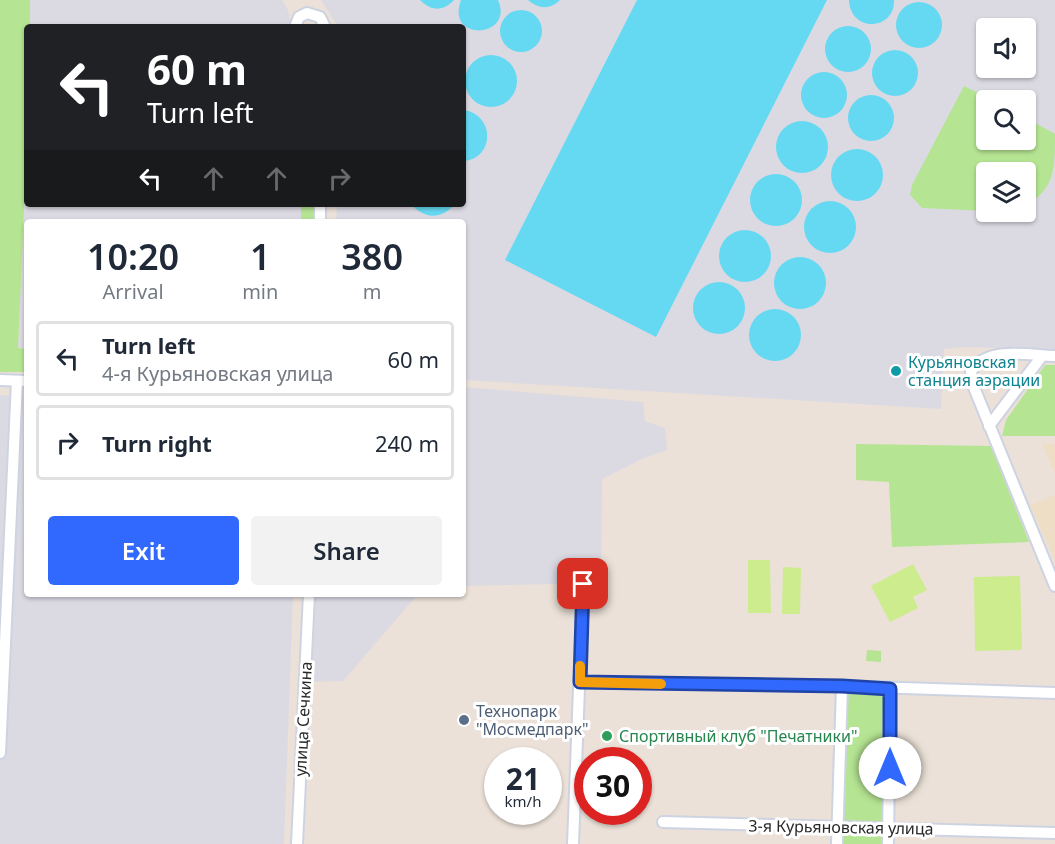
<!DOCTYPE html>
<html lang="en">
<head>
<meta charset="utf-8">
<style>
	body { margin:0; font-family:"Noto Sans",sans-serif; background:#f2f2f3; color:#1f2937; height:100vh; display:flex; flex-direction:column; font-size:22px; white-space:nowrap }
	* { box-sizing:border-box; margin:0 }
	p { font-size:20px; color:#747a83 }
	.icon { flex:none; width:33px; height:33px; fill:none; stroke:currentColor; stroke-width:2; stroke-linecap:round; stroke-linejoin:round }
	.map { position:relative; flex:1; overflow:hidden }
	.details { position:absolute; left:24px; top:219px; width:442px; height:378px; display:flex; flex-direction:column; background:#fff; border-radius:6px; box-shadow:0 2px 4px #0004 }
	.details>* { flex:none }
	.top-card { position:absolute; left:24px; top:24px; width:442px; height:183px; border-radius:6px; box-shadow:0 2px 4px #0004; background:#202124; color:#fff; overflow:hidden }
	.controls { position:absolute; left:976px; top:18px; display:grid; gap:12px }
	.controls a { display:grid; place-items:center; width:60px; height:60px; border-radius:6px; background:#fff; box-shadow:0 2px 4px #0004; font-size:30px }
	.speed { position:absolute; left:484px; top:747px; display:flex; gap:12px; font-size:30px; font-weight:700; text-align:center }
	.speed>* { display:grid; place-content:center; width:78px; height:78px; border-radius:50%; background:#fff; box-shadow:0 2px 4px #0004; line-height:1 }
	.speed small { font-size:15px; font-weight:400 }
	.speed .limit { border:9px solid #d22; background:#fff; color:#111 }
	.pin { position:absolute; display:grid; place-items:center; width:51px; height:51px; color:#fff; margin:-26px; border-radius:12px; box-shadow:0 3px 9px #0006 }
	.me { position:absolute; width:66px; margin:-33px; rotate:0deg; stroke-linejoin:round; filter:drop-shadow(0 0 4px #0008) }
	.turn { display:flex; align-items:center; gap:21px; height:126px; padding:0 24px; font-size:27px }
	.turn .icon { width:78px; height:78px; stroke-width:2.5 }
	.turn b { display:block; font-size:42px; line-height:51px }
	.lanes { display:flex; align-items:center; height:57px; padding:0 24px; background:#0003; justify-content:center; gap:30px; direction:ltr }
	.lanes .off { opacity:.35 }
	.eta { display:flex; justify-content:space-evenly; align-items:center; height:102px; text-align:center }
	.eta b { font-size:36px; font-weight:600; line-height:42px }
	.action { display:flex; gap:12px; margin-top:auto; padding:12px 24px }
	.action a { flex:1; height:69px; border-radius:6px; background:#3169ff; color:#fff; font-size:24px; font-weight:600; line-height:69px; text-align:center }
	.action a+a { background:#f2f2f3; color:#1f2937 }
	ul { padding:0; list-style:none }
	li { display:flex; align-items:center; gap:18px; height:75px; margin:0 12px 9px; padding:0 12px; border:3px solid #e0e1e3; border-radius:6px }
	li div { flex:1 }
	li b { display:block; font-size:22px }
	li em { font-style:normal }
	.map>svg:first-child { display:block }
	.industrial { fill:#dbdae3; fill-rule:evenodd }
	.education { fill:#eedec6 }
	.green { fill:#b5e492 }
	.pitch { fill:#ccec8d }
	.water { fill:#66d9f2 }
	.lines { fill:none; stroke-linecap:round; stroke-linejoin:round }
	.minor-casing { stroke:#ced3e2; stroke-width:14 }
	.minor { stroke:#fff; stroke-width:10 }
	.route-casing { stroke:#2044a6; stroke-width:15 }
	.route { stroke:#3169ff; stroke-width:10 }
	.slow { stroke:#f59e0b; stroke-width:10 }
	.culture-dot { fill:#0f9aa8; stroke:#fff; stroke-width:2 }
	.service-dot { fill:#5c6f8a; stroke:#fff; stroke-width:2 }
	.leisure-dot { fill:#2e9e5b; stroke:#fff; stroke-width:2 }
	.labels { text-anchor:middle; stroke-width:6; stroke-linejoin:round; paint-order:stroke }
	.culture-label { font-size:16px; fill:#0d838f; stroke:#fff; text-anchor:start }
	.service-label { font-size:16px; fill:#4e5e75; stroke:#fff; text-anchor:start }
	.street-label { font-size:16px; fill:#282828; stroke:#fff }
	.leisure-label { font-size:16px; fill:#27864d; stroke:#fff; text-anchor:start }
</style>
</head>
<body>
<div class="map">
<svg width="1055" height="844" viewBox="0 0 1055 844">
	<rect width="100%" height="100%" fill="#ebe1d8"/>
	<g class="industrial">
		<polygon points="30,0 282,0 288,10 292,27 30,27"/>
		<path d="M321,0h734v350l-89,-3 -22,2 -3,60 -477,-29v-158h-128l1,-18h127v-177h-126zM987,28h39v40h-39zM987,100h39v40h-39zM987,172h39v40h-39z"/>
		<polygon points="27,141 27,204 301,204 301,222 27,222 27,349 18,348"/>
		<polygon points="464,387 643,402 645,421 665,428 667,450 644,458 602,479 601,583 464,586"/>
		<polygon points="0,395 27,396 27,594 293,594 284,844 0,844"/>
		<polygon points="313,594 418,594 343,681 308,682"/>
	</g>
	<g class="education">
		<polygon points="1042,444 1055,444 1055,474"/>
		<polygon points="1055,495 1055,560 1030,505"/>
	</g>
	<g class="green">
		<polygon points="0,0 30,0 30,27 27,27 27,141 18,348 27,349 27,372 0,372"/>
		<path d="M964,86l28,14h-5v40h39v-22l29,16c0,34 0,55 -29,71v-33h-39v39l-65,-3 -12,-13 2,-10z"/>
		<rect x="301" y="204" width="13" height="18"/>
		<polygon points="1045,365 1055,365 1055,436 1002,436 1006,420"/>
		<polygon points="856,444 991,446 1029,542 892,547 889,482 856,480"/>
		<polygon points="867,650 881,651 881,662 866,661"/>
		<polygon points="846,693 887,696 885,823 842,823"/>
		<rect x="841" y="831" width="44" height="13"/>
	</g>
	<g class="pitch">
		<polygon points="748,560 770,560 771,613 748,613"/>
		<polygon points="913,564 927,590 913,597 918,608 890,622 871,586"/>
		<polygon points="783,567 801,568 800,614 782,614"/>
		<polygon points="1020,576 1022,650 975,651 974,577"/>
	</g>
	<g class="water">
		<path d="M420,0h34c-11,12 -23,11 -34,0z"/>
		<path d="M461,0h37c17,38 -53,43 -37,0z"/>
		<path d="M528,0h32c-10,10 -22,9 -32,0z"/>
		<polygon points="637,0 827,0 656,337 505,260"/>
		<path d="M849,0h45c1,31 -44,33 -45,0z"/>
		<circle cx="919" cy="25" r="23"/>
		<circle cx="521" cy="31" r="21"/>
		<circle cx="848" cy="49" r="23"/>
		<circle cx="895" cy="73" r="23"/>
		<circle cx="491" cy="81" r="26"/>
		<circle cx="824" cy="95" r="23"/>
		<circle cx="871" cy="118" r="23"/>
		<path d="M464,110c31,5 31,48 0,51z"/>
		<circle cx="802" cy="147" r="26"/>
		<circle cx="857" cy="175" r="26"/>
		<circle cx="776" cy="200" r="26"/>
		<circle cx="830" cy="227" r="26"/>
		<path d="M411,204h44c-13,15 -30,16 -44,0z"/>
		<circle cx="745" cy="256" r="26"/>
		<circle cx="800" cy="283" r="26"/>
		<circle cx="719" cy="308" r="26"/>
		<circle cx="775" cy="335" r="26"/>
	</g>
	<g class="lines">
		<defs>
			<g id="minor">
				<polyline points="295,27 299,17 307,13 320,17 325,27"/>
				<polyline points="320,222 320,204"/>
				<path d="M1055,356c-27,-1 -67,-10 -84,15l2,14 82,201"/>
				<polyline points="0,380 27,381"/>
				<polyline points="989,426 1042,356"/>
				<polyline points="580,682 842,686 1055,693"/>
				<polyline points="0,753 17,381"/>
				<polyline points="663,822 1055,833"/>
				<polyline points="297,844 309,594"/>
				<polyline points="573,844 583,584"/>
				<polyline points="837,844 842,686"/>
				<polyline points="888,844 890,689"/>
			</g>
		</defs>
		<use href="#minor" class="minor-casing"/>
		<use href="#minor" class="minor"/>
	</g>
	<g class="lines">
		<defs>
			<polyline id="route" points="583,584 580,682 842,686 890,689 890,768"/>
		</defs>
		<use href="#route" class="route-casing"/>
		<use href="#route" class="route"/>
		<polyline class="slow" points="580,666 580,682 661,684"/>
	</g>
	<circle class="culture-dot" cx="896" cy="371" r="6"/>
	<circle class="service-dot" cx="464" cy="720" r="6"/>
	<circle class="leisure-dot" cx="607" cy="736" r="6"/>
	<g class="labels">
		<g class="culture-label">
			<text x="908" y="368">Курьяновская<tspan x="908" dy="18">станция аэрации</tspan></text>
		</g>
		<g class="service-label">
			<text x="476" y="717">Технопарк<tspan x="476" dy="18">"Мосмедпарк"</tspan></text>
		</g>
		<g class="street-label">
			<text transform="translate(303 719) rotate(-87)" y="6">улица Сечкина</text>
			<text transform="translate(841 827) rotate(1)" y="6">3-я Курьяновская улица</text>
		</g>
		<g class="leisure-label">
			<text x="619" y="742">Спортивный клуб "Печатники"</text>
		</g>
	</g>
</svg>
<div class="controls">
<a><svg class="icon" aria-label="sound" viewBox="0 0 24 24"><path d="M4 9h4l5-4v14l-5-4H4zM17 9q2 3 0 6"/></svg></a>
<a><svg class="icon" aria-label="search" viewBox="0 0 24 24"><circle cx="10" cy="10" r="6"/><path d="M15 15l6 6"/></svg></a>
<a><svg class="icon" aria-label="layers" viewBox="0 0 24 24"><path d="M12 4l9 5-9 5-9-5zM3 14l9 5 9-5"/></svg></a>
</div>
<div class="speed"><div>21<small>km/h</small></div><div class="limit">30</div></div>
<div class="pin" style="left:583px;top:584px;background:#d93025"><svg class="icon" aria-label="arrive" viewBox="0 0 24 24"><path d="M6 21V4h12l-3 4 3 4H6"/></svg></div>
<svg class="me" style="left:890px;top:768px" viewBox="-20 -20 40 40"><circle r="19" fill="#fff"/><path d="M0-13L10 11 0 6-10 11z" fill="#3169ff"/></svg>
<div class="top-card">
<div class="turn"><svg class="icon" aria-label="left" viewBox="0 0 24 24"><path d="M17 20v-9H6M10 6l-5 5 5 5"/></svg><div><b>60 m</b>Turn left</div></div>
<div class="lanes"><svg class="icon" aria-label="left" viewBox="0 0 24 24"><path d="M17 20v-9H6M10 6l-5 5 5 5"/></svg><svg class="icon off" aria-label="ahead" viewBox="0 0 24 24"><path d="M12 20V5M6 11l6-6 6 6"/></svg><svg class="icon off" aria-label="ahead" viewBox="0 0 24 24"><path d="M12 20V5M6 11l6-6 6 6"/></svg><svg class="icon off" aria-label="right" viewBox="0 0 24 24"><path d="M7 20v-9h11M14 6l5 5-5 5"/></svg></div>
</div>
<section class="details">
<div class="eta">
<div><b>10:20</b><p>Arrival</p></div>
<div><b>1</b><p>min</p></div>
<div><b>380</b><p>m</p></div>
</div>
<ul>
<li><svg class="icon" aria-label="left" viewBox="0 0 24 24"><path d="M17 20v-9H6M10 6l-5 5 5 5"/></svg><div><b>Turn left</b><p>4-я Курьяновская улица</p></div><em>60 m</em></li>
<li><svg class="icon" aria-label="right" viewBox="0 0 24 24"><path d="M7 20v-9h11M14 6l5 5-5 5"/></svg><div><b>Turn right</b></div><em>240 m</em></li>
</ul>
<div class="action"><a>Exit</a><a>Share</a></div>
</section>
</div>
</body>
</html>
